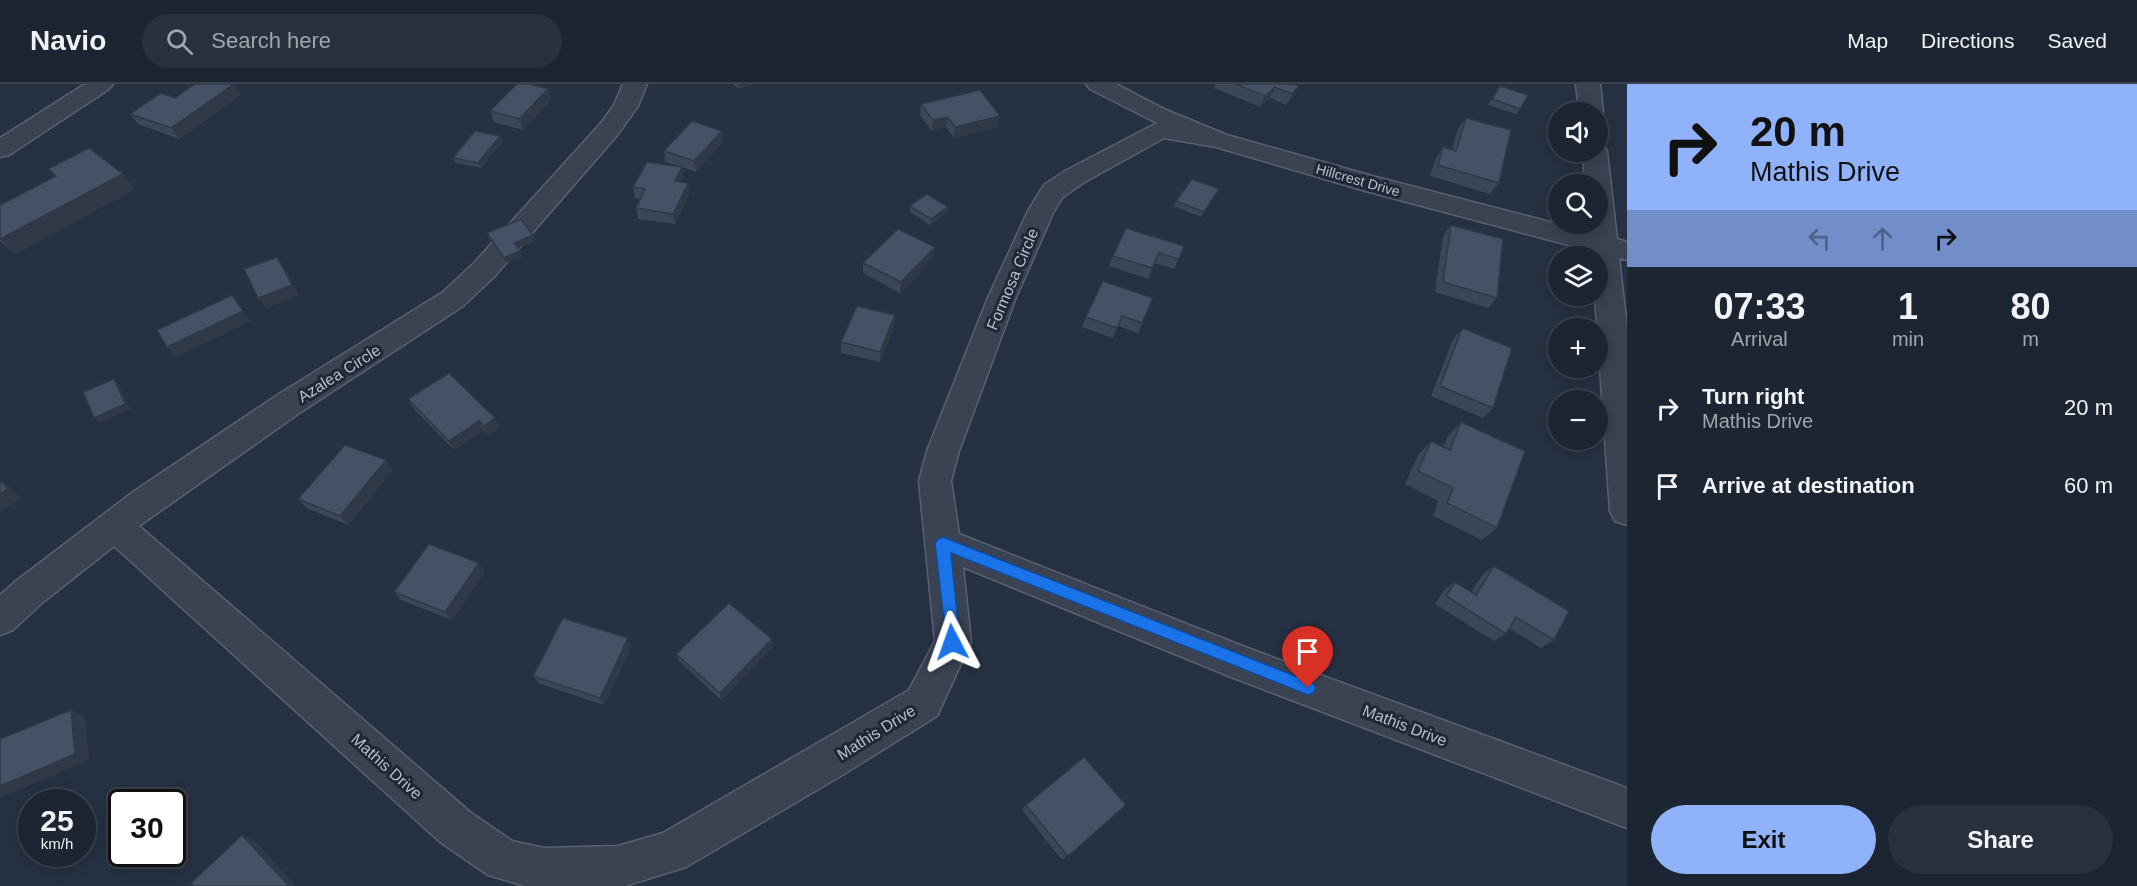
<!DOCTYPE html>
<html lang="en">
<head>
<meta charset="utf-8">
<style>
	body { margin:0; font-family:Helvetica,sans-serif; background:#29313e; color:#f1f3f6; height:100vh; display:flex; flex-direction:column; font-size:22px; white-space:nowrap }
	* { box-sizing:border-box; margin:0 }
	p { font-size:20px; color:#a0a5ac }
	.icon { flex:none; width:33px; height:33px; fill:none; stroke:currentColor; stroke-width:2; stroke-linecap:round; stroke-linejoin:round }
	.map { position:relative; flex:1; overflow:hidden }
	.details { display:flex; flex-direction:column; background:#1c2532; width:510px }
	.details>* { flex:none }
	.hud { background:#8fb2fa; color:#111; overflow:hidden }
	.fabs { position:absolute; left:1548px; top:18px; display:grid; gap:12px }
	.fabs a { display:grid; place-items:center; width:60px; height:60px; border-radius:50%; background:#1c2532; box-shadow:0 3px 15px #0003,0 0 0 2px #3a424d; font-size:30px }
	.speed { position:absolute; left:18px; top:705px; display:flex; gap:12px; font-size:30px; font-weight:700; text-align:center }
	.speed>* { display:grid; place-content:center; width:78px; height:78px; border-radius:50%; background:#1c2532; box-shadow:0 3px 15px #0003,0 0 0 2px #3a424d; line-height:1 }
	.speed small { font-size:15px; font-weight:400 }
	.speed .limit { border:3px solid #111; border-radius:9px; background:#fff; color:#111 }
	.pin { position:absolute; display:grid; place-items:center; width:51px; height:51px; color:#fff; margin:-62px -26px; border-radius:50% 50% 50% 0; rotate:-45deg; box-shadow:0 0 6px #0007 }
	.pin .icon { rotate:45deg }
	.me { position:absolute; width:66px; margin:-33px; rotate:356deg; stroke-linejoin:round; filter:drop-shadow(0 0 4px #0008) }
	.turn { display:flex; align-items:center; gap:21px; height:126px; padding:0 24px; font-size:27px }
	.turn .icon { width:78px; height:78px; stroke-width:2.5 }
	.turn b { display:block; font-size:42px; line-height:51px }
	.lanes { display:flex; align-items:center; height:57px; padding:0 24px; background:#0003; justify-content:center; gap:30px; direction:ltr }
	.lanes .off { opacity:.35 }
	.eta { display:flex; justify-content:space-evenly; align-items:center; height:102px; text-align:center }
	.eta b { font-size:36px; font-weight:700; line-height:42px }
	.cta { display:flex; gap:12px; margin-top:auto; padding:12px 24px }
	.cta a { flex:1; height:69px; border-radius:36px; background:#8fb2fa; color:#111; font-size:24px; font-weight:700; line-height:69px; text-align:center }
	.cta a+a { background:#29313e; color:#f1f3f6 }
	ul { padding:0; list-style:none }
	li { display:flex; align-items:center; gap:18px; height:78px; padding:0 24px }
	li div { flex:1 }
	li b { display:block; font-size:22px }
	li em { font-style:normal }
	header { display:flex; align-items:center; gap:36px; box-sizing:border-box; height:84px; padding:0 30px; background:#1c2532; border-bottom:2px solid #3a424d }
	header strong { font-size:28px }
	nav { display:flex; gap:33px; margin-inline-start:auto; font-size:21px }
	.search { width:420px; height:54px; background:#29313e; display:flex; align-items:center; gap:15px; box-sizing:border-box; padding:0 21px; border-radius:33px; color:#a0a5ac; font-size:22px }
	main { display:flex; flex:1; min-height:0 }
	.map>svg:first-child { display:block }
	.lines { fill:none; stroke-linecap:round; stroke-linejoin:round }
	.minor-casing { stroke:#596170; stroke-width:3 }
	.minor { fill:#3b4353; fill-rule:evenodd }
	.wall { fill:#3b4657 }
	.shaded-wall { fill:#303947 }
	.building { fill:#455165; stroke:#303947; stroke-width:1.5 }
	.route { fill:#1a73e8; stroke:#114b97; stroke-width:1.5 }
	.labels { text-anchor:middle; stroke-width:6; stroke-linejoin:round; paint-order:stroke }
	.far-street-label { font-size:14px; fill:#b8bfcc; stroke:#1f2838 }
	.street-label { font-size:16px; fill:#b8bfcc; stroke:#1f2838 }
</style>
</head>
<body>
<header>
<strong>Navio</strong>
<div class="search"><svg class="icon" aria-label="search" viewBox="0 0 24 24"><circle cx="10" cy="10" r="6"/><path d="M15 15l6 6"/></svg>Search here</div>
<nav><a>Map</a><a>Directions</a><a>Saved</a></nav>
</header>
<main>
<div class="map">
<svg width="1627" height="802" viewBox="0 0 1627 802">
	<rect width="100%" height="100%" fill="#263143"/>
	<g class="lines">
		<defs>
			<g id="minor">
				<polygon points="85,0 113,0 109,5 9,71 0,73 0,54"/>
				<polygon points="623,0 647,0 638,22 619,49 494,193 463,222 298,330 139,442 470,728 512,757 544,764 618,762 663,749 909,606 935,557 919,397 927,367 987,216 1028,127 1044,101 1065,87 1157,39 1090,5 1086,0 1116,0 1166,26 1227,51 1376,93 1589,148 1589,140 1598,140 1598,100 1585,100 1583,68 1598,68 1598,61 1604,62 1607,68 1617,155 1627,158 1627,176 1619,174 1627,244 1627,441 1615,437 1610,427 1595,212 1598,212 1598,172 1592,172 1591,167 1362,106 1216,63 1164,54 1083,99 1063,113 1054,127 1015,216 959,367 951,397 959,450 1245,563 1627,704 1627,744 1231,593 963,483 971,558 937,632 839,693 686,783 625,802 525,802 488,791 440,758 114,462 42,519 13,546 0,551 0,511 16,497 133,408 276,312 443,208 474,179 601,39 614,21"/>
				<polygon points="1576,0 1600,0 1603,28 1599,33 1598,34 1598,28 1579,28"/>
			</g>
		</defs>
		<use href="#minor" class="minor-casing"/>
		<use href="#minor" class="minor"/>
	</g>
	<g class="wall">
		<polygon points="733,0 753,0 739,5"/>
		<polygon points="1216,0 1293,0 1299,2 1293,13 1286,21 1270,14 1260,23 1214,4"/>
		<polygon points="1500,2 1520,25 1516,30 1488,21"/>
		<polygon points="548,5 551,16 523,46 494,38 490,27"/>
		<polygon points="241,11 179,55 138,40 130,30"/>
		<polygon points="921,20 998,43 954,54 946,43 932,47 920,31"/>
		<polygon points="1466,34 1499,99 1490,110 1430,92 1436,74 1443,63 1452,65 1458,45"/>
		<polygon points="722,47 723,58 696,88 665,78 664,67"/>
		<polygon points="500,52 502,58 481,84 456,79 453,74"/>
		<polygon points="682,83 683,94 681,98 688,99 689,110 675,140 638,135 636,124 640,115 635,114 633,103"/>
		<polygon points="48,85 135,105 15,170 0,157 0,121 55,93"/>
		<polygon points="1219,105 1216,111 1201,133 1174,122 1176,117"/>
		<polygon points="910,122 948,123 947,129 930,141 910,128"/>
		<polygon points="1451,141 1497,214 1488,224 1435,208 1443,152"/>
		<polygon points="487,149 533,151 535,157 518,164 522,173 506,179 489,155"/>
		<polygon points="1184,162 1174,185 1154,179 1148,195 1109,182 1113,172"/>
		<polygon points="933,174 900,209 863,189 863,179"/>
		<polygon points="1153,214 1138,249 1118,242 1113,254 1082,243 1086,233"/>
		<polygon points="895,231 894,242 880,278 841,269 841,258"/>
		<polygon points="1462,244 1493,324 1483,334 1431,312 1453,255"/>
		<polygon points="408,315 500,344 489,351 484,346 454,366 414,325"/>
		<polygon points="1461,338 1497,444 1482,456 1433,432 1438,417 1405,400 1418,371 1431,357 1443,363 1448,352"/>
		<polygon points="393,386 348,441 306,424 298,415"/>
		<polygon points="1494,482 1554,556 1541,564 1509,544 1506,550 1494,557 1435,520 1444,506 1455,498 1471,508 1483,490"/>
		<polygon points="485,487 452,536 401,516 394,508"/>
		<polygon points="632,562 604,621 538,599 533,592"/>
		<polygon points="773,563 721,616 679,577 676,570"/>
		<polygon points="1026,721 1126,721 1062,776 1022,726"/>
	</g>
	<g class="shaded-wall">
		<polygon points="234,0 241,11 179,55 171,44"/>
		<polygon points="739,0 753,0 739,5"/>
		<polygon points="1299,2 1293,13 1286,21 1292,10"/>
		<polygon points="1275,3 1270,14 1260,23 1265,12"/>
		<polygon points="548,5 551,16 523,46 519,35"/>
		<polygon points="1000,32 998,43 954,54 955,43"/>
		<polygon points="948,33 946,43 932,47 933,36"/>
		<polygon points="722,47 723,58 696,88 694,77"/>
		<polygon points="500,52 502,58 481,84 478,79"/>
		<polygon points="682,83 683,94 677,108 675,97"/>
		<polygon points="123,90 135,105 15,170 0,155"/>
		<polygon points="688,99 689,110 675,140 673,130"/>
		<polygon points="1219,105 1216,111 1201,133 1204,128"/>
		<polygon points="948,123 947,129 930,141 931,135"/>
		<polygon points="533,151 535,157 516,165 514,159"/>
		<polygon points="935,163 933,174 900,209 901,198"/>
		<polygon points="520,167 522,173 506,179 504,174"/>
		<polygon points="277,173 284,183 299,211 266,225 258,214"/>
		<polygon points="232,211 250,237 176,273 167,263"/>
		<polygon points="895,231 894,242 880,278 880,268"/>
		<polygon points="114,295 119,300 130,325 100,339 94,334"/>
		<polygon points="495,334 500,344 489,351 484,342"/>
		<polygon points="479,337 484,346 454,366 449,357"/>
		<polygon points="386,376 393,386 348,441 340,432"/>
		<polygon points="0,394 21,414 0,428"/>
		<polygon points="479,479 485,487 452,536 445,528"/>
		<polygon points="628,554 632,562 604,621 600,614"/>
		<polygon points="772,555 773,563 721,616 720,609"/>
		<polygon points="71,626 85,632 89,676 0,714 0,702"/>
		<polygon points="242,751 253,755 296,802 289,802"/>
	</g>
	<g class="building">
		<polygon points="195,0 234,0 171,44 130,30 161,9 175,14"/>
		<polygon points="517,0 530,0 548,5 519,35 490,27"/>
		<polygon points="1236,0 1293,0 1299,2 1292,10 1275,3 1265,12"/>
		<polygon points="1500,2 1528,11 1520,25 1492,15"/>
		<polygon points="980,6 1000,32 955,43 948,33 933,36 921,20"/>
		<polygon points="1466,34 1511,46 1499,99 1438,81 1443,63 1456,67"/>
		<polygon points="692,37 722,47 694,77 664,67"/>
		<polygon points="475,47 500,52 478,79 453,74"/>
		<polygon points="89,64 123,90 0,155 0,121 56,92 48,85"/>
		<polygon points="647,78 682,83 675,97 688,99 673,130 636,124 645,105 633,103"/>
		<polygon points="1192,95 1219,105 1204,128 1176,117"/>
		<polygon points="927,110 948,123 931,135 910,122"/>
		<polygon points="521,135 533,151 514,159 520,167 504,174 487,149"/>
		<polygon points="1451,141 1503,155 1497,214 1443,198"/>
		<polygon points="1126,144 1184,162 1179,175 1159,169 1152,184 1113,172"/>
		<polygon points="898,145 935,163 901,198 863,179"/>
		<polygon points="277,173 292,201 258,214 244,185"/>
		<polygon points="1103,197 1153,214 1142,239 1122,232 1117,244 1086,233"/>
		<polygon points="232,211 243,227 167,263 157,246"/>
		<polygon points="857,222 895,231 880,268 841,258"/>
		<polygon points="1462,244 1512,264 1493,324 1440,302"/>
		<polygon points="449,289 495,334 484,342 479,337 449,357 408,315"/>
		<polygon points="114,295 125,320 94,334 83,308"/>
		<polygon points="1461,338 1525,367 1497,444 1447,419 1453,404 1418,387 1431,357 1450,366"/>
		<polygon points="345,361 386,376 340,432 298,415"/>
		<polygon points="0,397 8,405 0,410"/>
		<polygon points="429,460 479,479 445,528 394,508"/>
		<polygon points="1494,482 1569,527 1554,556 1516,533 1506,550 1446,512 1455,498 1476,511"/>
		<polygon points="729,519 772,555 720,609 676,570"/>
		<polygon points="563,534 628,554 600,614 533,592"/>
		<polygon points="71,626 75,670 0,702 0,655"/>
		<polygon points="1084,673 1126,721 1068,772 1026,721"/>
		<polygon points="242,751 289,802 194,802 191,799"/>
	</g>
	<polygon class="route" points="943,453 1313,599 1316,604 1313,609 1308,611 951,469 960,558 958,563 952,565 947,563 935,459 938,455"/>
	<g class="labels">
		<g class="far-street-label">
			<text transform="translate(1358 96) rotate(16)" y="5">Hillcrest Drive</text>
		</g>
		<g class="street-label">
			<text transform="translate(1012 195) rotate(-67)" y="6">Formosa Circle</text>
			<text transform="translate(339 289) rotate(-32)" y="6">Azalea Circle</text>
			<text transform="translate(1405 641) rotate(21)" y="6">Mathis Drive</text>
			<text transform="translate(876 648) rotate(-32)" y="6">Mathis Drive</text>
			<text transform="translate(387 682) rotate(42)" y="6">Mathis Drive</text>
		</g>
	</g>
</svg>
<div class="fabs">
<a><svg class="icon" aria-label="sound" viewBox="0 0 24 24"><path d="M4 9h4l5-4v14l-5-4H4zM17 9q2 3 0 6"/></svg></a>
<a><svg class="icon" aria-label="search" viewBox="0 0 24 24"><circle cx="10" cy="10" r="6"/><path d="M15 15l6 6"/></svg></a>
<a><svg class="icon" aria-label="layers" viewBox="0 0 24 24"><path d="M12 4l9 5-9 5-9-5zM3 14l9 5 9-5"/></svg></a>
<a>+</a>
<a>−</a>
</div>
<div class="speed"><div>25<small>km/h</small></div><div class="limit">30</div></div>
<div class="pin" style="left:1308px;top:604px;background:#d93025"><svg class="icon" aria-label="arrive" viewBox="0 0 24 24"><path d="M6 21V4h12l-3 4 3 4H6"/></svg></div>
<svg class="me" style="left:952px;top:558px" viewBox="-20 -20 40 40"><path d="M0-17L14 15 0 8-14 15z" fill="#1a73e8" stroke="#fff" stroke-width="4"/></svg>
</div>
<section class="details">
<div class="hud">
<div class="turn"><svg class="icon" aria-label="right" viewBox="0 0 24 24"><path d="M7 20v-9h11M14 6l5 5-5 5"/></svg><div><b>20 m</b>Mathis Drive</div></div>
<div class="lanes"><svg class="icon off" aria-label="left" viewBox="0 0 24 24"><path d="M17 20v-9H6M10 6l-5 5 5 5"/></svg><svg class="icon off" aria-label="ahead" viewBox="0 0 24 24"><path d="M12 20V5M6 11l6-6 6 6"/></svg><svg class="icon" aria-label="right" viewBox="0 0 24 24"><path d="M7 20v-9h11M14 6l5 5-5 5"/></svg></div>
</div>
<div class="eta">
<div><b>07:33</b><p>Arrival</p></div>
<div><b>1</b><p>min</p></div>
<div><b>80</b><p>m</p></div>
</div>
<ul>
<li><svg class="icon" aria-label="right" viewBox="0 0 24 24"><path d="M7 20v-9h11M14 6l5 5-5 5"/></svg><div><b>Turn right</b><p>Mathis Drive</p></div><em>20 m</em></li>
<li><svg class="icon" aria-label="arrive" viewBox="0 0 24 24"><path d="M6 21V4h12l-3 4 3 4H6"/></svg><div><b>Arrive at destination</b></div><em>60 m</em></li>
</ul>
<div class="cta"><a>Exit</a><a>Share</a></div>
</section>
</main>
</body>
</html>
